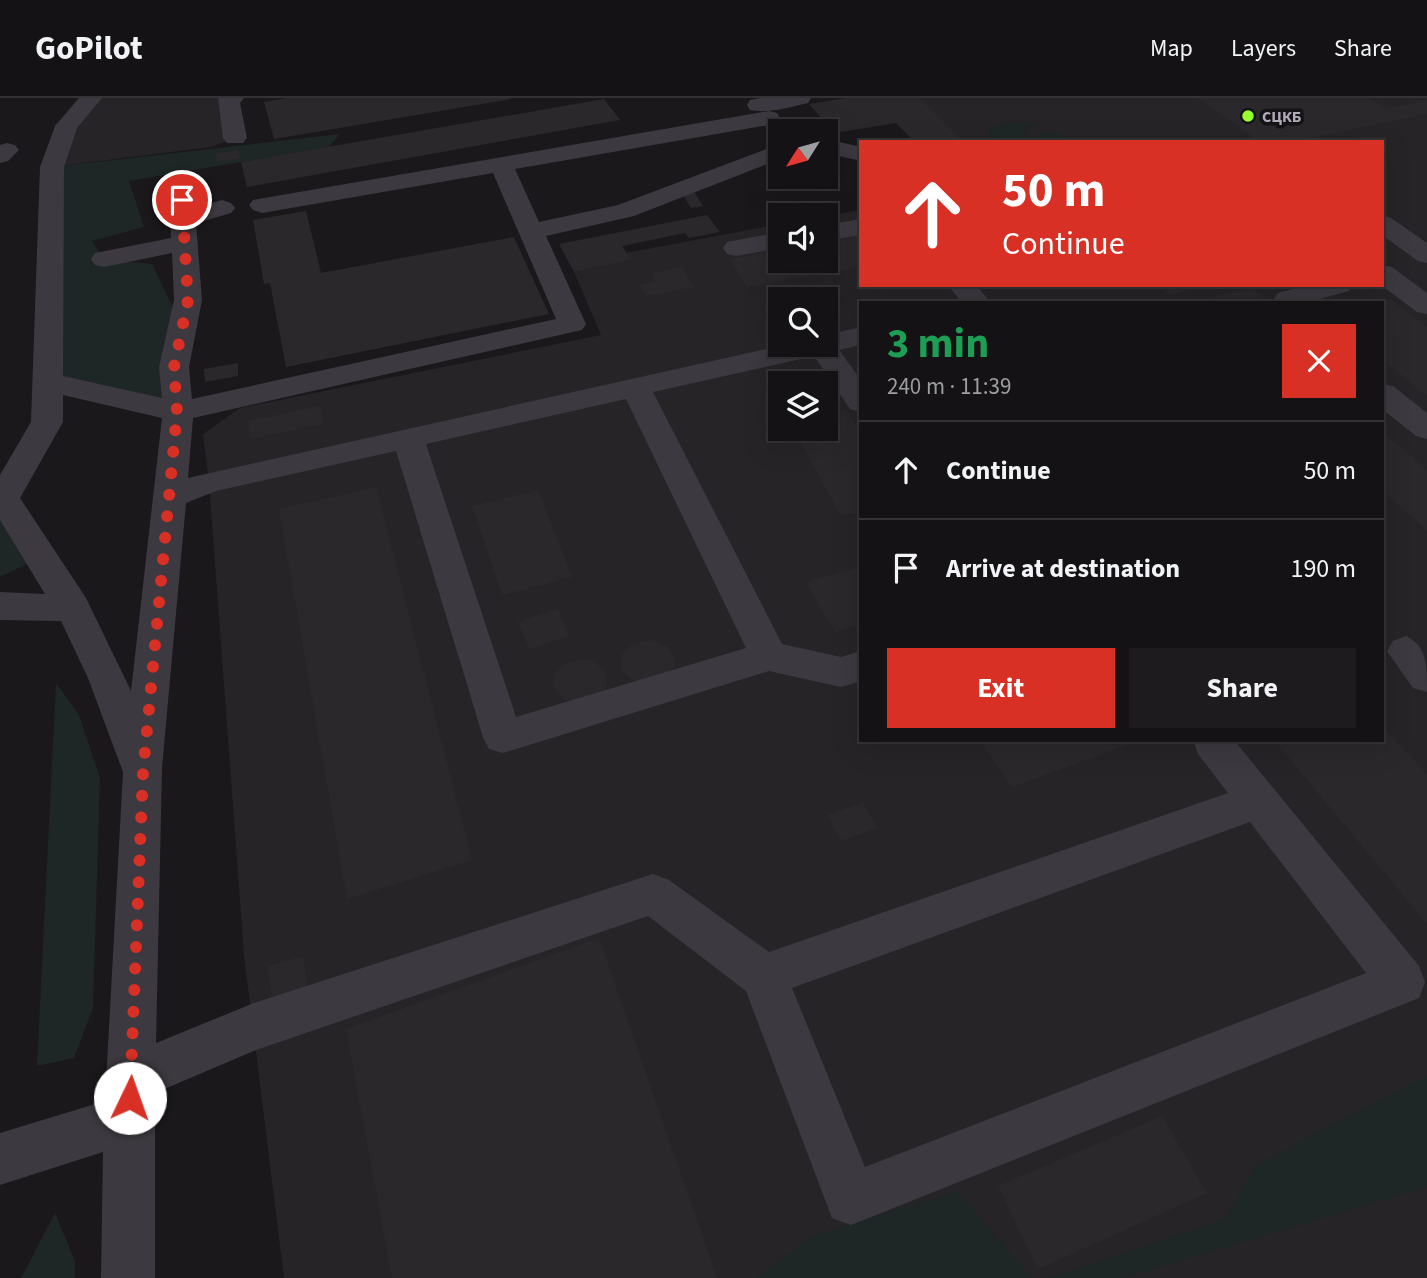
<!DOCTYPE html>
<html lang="en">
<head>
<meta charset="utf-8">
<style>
	body { margin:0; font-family:"Source Sans 3",sans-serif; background:#1d1b1d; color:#f1f3f6; height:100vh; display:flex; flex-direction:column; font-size:26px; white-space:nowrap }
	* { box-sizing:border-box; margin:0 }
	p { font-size:23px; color:#9d9ea0 }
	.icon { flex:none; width:38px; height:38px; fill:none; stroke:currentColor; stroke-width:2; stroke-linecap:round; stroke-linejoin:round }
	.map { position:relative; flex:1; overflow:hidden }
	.drawer { position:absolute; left:859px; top:203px; width:525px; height:441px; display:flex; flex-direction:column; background:#141214; border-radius:0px; box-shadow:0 7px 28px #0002,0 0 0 2px #333234 }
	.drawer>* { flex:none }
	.top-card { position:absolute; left:859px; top:42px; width:525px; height:147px; border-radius:0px; box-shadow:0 7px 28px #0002,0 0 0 2px #333234; background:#d93025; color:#fff; overflow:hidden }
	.needle { width:46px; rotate:233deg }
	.tools { position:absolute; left:768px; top:21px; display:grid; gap:14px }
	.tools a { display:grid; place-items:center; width:70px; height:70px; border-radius:0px; background:#141214; box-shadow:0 7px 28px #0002,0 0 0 2px #333234; font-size:35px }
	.pin { position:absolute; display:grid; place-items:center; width:60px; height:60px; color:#fff; margin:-30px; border:4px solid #fff; border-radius:50%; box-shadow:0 2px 7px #0007 }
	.me { position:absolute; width:77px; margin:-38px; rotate:3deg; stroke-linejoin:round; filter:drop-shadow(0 0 5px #0008) }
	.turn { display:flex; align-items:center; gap:24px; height:147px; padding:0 28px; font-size:32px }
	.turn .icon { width:91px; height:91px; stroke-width:2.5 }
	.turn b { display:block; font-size:49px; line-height:60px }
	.round { display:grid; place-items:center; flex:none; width:74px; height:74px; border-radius:0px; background:#1d1b1d }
	.headline { display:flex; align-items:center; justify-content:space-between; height:119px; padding:0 28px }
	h1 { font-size:42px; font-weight:700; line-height:52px; color:#1e9e55 }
	.action { display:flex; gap:14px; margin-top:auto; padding:14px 28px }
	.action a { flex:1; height:80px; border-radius:0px; background:#d93025; color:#fff; font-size:28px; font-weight:700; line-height:80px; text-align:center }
	.action a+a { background:#1d1b1d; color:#f1f3f6 }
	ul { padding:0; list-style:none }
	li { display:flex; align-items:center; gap:21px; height:98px; padding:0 28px; border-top:2px solid #333234 }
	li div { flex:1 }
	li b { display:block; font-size:26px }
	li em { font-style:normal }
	header { display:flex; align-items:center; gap:42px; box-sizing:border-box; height:98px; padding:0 35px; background:#141214; border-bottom:2px solid #333234 }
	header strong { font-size:33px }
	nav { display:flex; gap:38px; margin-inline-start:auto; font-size:24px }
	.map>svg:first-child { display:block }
	.built { fill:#272428; fill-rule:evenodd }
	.green { fill:#1e2626 }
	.building { fill:#2b282c }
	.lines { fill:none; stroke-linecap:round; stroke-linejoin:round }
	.minor { fill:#3d3940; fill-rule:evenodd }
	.route { stroke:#d93025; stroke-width:12; stroke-dasharray:0 21.6 }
	.poi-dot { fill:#97fe2d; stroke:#151316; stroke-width:2.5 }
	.labels { text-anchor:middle; stroke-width:7; stroke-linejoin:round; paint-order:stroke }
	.far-poi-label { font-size:16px; font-weight:bold; fill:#b3aabb; stroke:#151316; text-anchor:start }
</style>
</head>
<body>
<header>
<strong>GoPilot</strong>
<nav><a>Map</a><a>Layers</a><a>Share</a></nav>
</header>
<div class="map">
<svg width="1427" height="1180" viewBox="0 0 1427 1180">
	<rect width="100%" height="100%" fill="#1a181b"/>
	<g class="built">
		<polygon points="91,0 233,0 235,40 211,49 52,69"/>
		<path d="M920,0h507v1180h-1143l-40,-323 -35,-473 -6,-48 37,-26 361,-73 -27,-63 56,-12 -4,-7 154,-29v37h46v-45l34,-6 1,75h521v-143h-418zM780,201h46v46h-46zM861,205h521v437h-521zM780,285h46v46h-46z"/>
	</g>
	<g class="green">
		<polygon points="1014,24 1041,26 1021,35 1036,40 1043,33 1064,37 1065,44 1007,44 987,38 991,29"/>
		<polygon points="340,36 329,49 129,83 144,129 92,143 104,161 152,166 183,230 178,314 48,284 52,69"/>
		<polygon points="0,395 41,459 0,479"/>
		<polygon points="56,585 79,617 100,680 93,910 74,960 37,968"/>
		<polygon points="1427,978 1427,1089 1124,1180 1048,1180 1224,1121 1257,1066"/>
		<polygon points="957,1093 1032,1180 756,1180 812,1138"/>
		<polygon points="55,1115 75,1163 75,1180 21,1180"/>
	</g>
	<g class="building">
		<polygon points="287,0 511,0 511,1 274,41 264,4"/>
		<polygon points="846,0 920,0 964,44 915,44 896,25 835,35 809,6"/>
		<polygon points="1198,0 1369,0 1387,11 1427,2 1427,16 1290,44 1260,44"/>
		<polygon points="604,1 620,22 247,89 241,64"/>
		<polygon points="238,52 240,60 217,64 216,56"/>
		<polygon points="693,92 703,108 691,110 681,94"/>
		<polygon points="306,113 321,175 514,139 549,216 286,269 270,185 264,186 253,122"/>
		<polygon points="707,117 720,134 689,140 685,135 622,148 631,162 574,174 559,146"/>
		<polygon points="861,137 861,168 747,189 730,161 780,152 780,163 826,163 826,144"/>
		<polygon points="682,169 694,189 646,198 640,187 656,184 651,175"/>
		<polygon points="1157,187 1206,187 1206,188 1168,197"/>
		<polygon points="1252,190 1269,205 1188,205 1188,204"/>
		<polygon points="1391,201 1427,229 1427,298 1382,261 1382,203"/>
		<polygon points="238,265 238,278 205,284 204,271"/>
		<polygon points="320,308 323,326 250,341 248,323"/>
		<polygon points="847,312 861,336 861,413 841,418 793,331 826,331 826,316"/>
		<polygon points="1382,333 1427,372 1427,433 1382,392"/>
		<polygon points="376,389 472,762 347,801 279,411"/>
		<polygon points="538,392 572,479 502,497 472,408"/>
		<polygon points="861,468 861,526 835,534 806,484"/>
		<polygon points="558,511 569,538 529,551 518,523"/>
		<polygon points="651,542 667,548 675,562 674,569 669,576 638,584 631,581 621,571 622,557 633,546"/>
		<polygon points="585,561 594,563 606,574 607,589 602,596 570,604 563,601 554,590 554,577 566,565"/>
		<polygon points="1382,628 1427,676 1427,826 1274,642 1382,642"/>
		<polygon points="980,642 1138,642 1138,643 1012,689"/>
		<polygon points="863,705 877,730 841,743 828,717"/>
		<polygon points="599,840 717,1180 392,1180 346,931"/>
		<polygon points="303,858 308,891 272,902 268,868"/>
		<polygon points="1162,1018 1207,1095 1038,1171 998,1088"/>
	</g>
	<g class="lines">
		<g class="minor">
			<path d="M79,0h23l-25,30 -13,39 -1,209 99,22 -3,-31 15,-67 -2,-47 -68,14 -9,-2 -4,-6 4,-6 76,-15 -2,-56 3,-5 9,-2 9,2 3,5 2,26 27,-8 9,3 4,5 -4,5 -35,10 6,77 -13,67 3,32 364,-80 -63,-146 -231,40 -9,-3 -4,-5 4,-5 516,-89 8,2 3,5 -3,5 -8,2 -254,44 24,53 79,-17 162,-61v15l-146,57 -88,20 40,88 -4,6 -389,88 -5,60 596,-133h42v-10l35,-8v18l-22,5 22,30v32l-11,-3 -36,-53 -161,36 129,252 59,13 20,-6v30l-20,6 -72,-16 -266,82 -14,-4 -6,-12 -87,-286 -180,40 -30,12 -24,265 -6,275 98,-40 399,-129 16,6 100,72 459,-159 -30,-39 -5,-14h41l185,226 6,16 -6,16 -568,227 -19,-7 -86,-227 -98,-75 -392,134 -101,43v185h-54l2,-126 -103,33v-52l105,-32 18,-329 -35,-94 -27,-57 -61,-1v-28l45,2 -45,-74v-45l31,-53 9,-255 15,-41zM63,297l99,23 -31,273 -45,-93 -66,-100 43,-76zM626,301l120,249 -230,69 -90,-273zM1250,724l116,151 -501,194 -73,-179z"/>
			<polygon points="218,0 244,0 240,5 247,40 243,45 227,45 223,40"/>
			<path d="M760,0h51l-3,5c-17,4 -41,11 -58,7l-3,-5 3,-5z"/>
			<polygon points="826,41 861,49 861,63 826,55"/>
			<polygon points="7,45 15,47 19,52 8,63 0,65 0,47"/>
			<polygon points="1382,117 1391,120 1427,145 1427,165 1418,163 1382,137"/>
			<polygon points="861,121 861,137 826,143 826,127"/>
			<polygon points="780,134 780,150 736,158 727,156 723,150 727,144"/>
			<polygon points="1382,167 1392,169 1427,195 1427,216 1417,214 1381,187"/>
			<polygon points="948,187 976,187 991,205 962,205"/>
			<polygon points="1307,187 1352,187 1349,193 1305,205 1277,205 1274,201 1278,195"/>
			<polygon points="1382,286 1393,288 1427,315 1427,341 1416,338 1382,311"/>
			<path d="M1406,538c21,10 21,30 21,56l-14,-4 -26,-37 6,-10z"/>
		</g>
	</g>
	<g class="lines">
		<polyline class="route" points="130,1000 143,674 177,314 174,269 188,202 182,102"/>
	</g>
	<circle class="poi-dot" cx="1248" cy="18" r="7"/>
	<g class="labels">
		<g class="far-poi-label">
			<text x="1262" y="24">СЦКБ</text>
		</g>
	</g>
</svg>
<div class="tools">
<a><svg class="needle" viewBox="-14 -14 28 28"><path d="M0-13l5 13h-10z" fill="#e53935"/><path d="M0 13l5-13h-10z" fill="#9d9ea0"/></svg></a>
<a><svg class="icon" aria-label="sound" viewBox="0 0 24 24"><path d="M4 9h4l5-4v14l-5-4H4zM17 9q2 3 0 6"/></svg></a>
<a><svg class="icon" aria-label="search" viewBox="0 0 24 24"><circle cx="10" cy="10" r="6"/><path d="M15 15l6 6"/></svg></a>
<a><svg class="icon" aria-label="layers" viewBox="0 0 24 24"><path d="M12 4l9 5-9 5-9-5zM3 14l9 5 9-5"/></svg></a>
</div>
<div class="pin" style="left:182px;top:102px;background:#d93025"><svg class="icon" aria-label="arrive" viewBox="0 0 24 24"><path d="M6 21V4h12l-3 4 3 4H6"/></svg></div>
<svg class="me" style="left:130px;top:1000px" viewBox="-20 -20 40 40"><circle r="19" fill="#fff"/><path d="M0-13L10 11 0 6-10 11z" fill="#d93025"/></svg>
<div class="top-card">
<div class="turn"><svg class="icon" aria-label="ahead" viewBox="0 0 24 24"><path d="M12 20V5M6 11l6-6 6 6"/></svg><div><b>50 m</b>Continue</div></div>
</div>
<section class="drawer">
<div class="headline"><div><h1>3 min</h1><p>240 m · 11:39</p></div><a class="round" style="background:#d93025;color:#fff"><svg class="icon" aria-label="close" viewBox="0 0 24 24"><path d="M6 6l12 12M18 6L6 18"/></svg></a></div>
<ul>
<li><svg class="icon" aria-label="ahead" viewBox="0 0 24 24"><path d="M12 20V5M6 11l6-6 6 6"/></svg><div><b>Continue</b></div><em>50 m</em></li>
<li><svg class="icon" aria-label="arrive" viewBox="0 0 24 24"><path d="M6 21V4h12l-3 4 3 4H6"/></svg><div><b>Arrive at destination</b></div><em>190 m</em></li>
</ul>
<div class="action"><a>Exit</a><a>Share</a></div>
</section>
</div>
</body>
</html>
